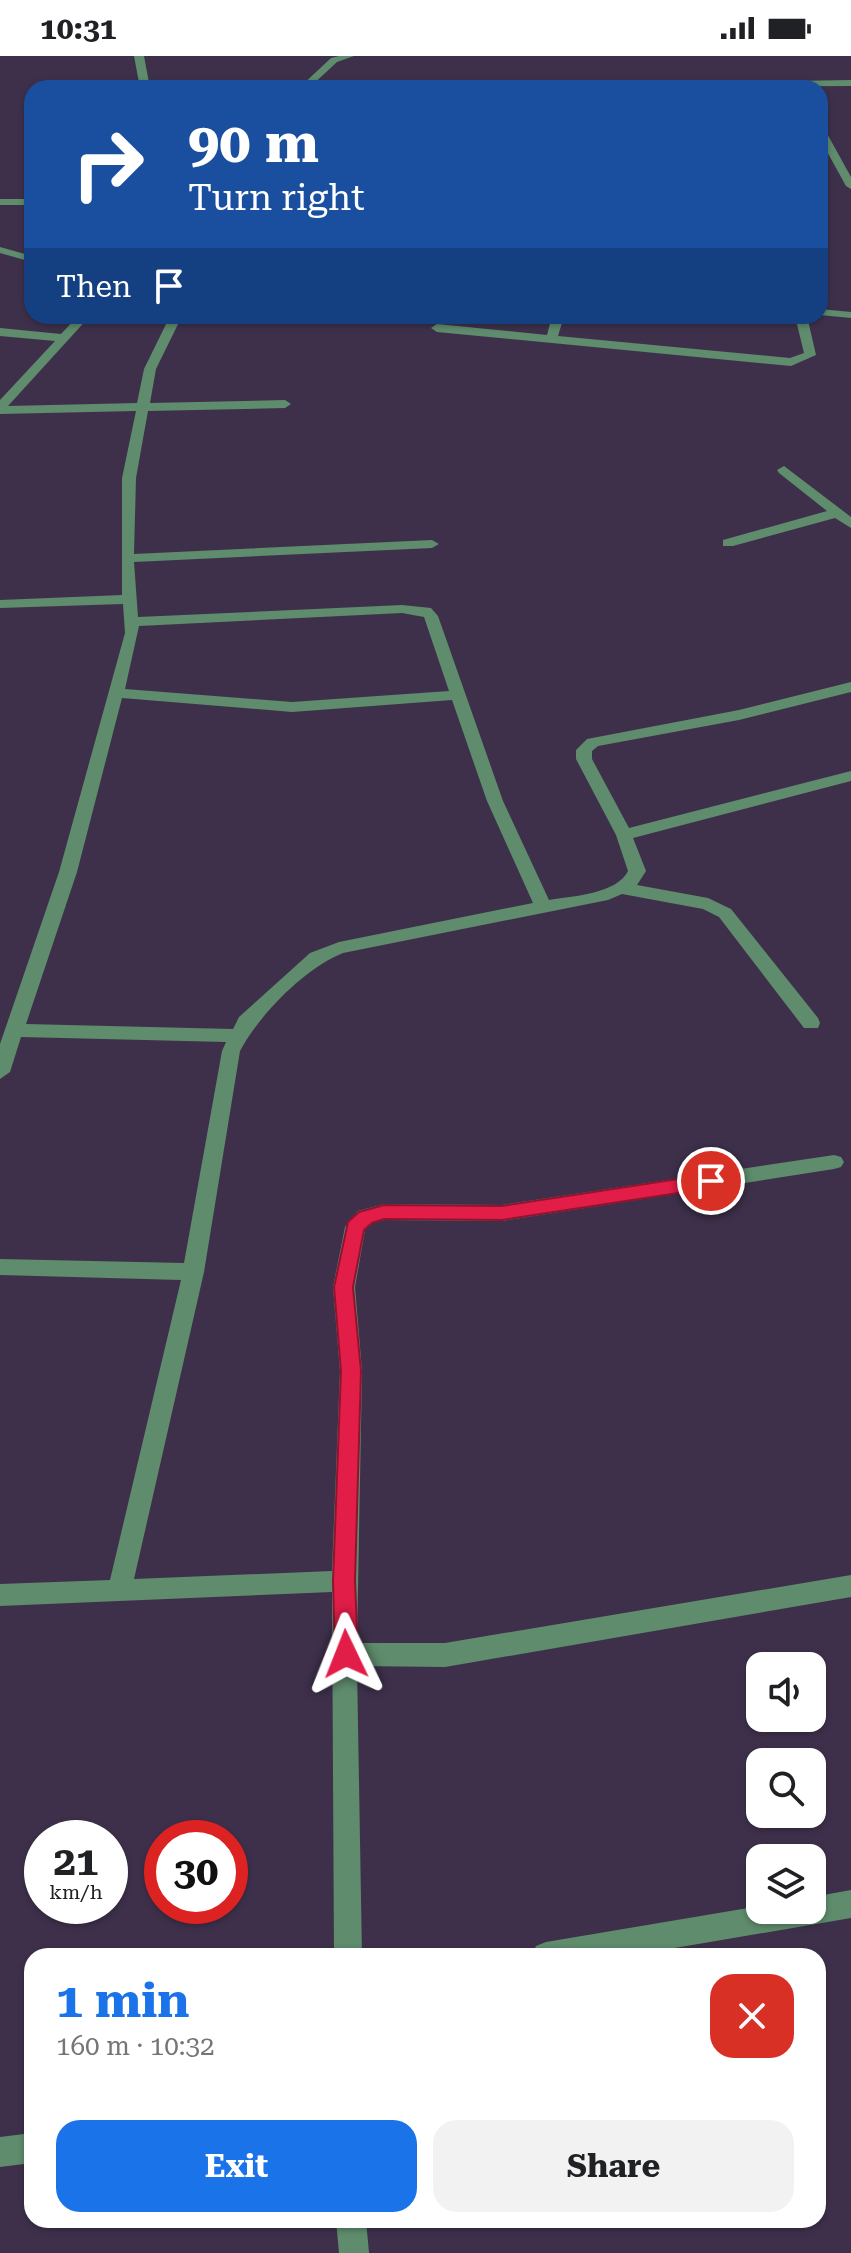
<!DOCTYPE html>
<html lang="en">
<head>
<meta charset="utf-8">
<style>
	body { margin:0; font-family:"Roboto Serif",serif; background:#f2f2f2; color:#202124; height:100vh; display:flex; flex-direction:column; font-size:30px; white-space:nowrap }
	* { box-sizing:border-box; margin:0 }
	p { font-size:26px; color:#757577 }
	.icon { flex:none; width:44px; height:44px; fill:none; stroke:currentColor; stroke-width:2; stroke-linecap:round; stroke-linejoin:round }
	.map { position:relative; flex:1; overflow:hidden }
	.drawer { position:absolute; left:24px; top:1892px; width:802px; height:280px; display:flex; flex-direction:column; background:#fff; border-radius:24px; box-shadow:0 2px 6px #0004 }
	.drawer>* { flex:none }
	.hud { position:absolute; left:24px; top:24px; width:804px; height:244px; border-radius:24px; box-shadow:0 2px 6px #0004; background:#1a4fa0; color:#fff; overflow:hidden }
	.controls { position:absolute; left:746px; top:1596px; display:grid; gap:16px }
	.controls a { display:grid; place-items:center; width:80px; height:80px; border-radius:16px; background:#fff; box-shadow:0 2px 6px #0004; font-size:40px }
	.speed { position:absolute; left:24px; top:1764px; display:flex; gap:16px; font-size:40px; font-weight:700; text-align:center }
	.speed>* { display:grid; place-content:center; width:104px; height:104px; border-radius:50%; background:#fff; box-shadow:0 2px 6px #0004; line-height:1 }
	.speed small { font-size:20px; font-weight:400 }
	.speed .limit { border:12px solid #d22; background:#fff; color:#111 }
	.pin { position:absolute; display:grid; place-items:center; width:68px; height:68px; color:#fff; margin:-34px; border:4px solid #fff; border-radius:50%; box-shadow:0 2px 8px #0007 }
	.me { position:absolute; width:88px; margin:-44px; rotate:358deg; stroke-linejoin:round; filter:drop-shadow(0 0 6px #0008) }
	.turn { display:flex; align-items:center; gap:28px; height:168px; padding:0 32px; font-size:36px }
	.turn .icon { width:104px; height:104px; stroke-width:2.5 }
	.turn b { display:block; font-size:56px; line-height:68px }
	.then { display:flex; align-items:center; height:76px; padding:0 32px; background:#0003; gap:16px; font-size:30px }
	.round { display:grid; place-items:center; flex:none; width:84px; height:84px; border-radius:24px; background:#f2f2f2 }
	.summary { display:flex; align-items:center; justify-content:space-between; height:136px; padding:0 32px }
	h1 { font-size:48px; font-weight:700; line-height:60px; color:#1a73e8 }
	.primary-button { display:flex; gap:16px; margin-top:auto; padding:16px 32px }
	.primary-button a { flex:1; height:92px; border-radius:24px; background:#1a73e8; color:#fff; font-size:32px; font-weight:700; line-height:92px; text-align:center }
	.primary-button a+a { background:#f2f2f2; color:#202124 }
	.status { display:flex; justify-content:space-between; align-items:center; height:56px; padding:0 40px; background:#fff; direction:ltr }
	.status svg { height:22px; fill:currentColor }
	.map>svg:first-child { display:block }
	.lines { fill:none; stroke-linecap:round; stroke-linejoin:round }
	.minor { fill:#5e8c6c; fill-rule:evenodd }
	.route { fill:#e11d48; stroke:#92132f; stroke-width:2 }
</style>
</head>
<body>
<div class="status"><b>10:31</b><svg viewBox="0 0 49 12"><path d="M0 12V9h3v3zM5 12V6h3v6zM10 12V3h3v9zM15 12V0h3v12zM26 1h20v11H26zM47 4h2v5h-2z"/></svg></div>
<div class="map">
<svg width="851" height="2197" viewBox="0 0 851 2197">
	<rect width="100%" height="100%" fill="#3e304b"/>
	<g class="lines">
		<g class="minor">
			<polygon points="134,0 144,0 150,32 140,32"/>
			<polygon points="339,0 354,0 337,6 309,32 299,32 331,2"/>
			<polygon points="851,24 851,30 564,32 569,29"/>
			<polygon points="820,71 825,74 851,121 851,133 846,130 820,83"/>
			<rect x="0" y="143" width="32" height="6"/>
			<polygon points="0,191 32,200 32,206 0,197"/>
			<polygon points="820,253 851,256 851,262 820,259"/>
			<path d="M78,260h12l-82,90 129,-3 7,-34 26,-53h12l-26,53 -6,34 135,-3 6,4 -6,4 -137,3 -12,67 -2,76 298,-14 7,4 -7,4 -298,14 4,55 264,-12 29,3 7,8 65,185 46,99c23,-4 68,-6 79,-29l-12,-36 -40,-76v-9l11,-11 152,-29 112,-28v10l-112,28 -141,26 -6,5v8l37,69 222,-57v10l-218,57 13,33 -9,14 71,13 23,11 87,109 2,5 -2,5h-14l-85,-111 -16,-8 -81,-15 -14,6 -265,53c-38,15 -84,62 -103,98l-36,221 -70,307 198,-8 8,-200 -7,-84 12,-60 13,-16 26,-7 118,1 332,-50 7,2 3,5 -3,5 -7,2 -332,52 -118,-1 -12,3 -7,7 -10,57 7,84 -5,272h88l406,-68v22l-406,70 -88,-1 5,290h-28l-2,-364 -332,14v-22l110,-4 71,-300 -181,-5v-16l184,4 38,-212 4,-9 -205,-5 -11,35 -10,7v-35l59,-172 66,-239 -2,-29 -123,4v-8l122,-5v-117l14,-67 -136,3v-14l55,-59 -55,-5v-8l61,6zM402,557l22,4 25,74 -157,11 -167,-13 14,-63zM122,642l170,14 160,-12 35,101 46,102 -194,39 -29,11 -71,64 -6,12 -207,-5 51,-152z"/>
			<polygon points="552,260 564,260 558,280 790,302 804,297 795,260 807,260 816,299 791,310 437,276 431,272 437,268 547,279"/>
			<polygon points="784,410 851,461 851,472 835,462 733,490 723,490 723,484 827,455 779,417 777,414"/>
			<polygon points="851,1834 851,1862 628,1900 532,1900 536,1890 546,1886 760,1850 760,1854 812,1854 812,1841"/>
			<polygon points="32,2077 32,2107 0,2111 0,2081"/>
			<polygon points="336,2164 366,2164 369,2197 339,2197"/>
		</g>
	</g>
	<polygon class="route" points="711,1118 720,1125 711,1132 502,1164 384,1163 372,1167 364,1174 353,1231 361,1315 355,1525 358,1598 354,1606 346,1609 338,1606 335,1598 333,1525 341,1315 334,1231 348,1166 359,1156 384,1149 502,1150"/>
</svg>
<div class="controls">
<a><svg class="icon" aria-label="sound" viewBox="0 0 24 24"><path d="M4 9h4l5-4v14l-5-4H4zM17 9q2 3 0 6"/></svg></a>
<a><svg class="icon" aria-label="search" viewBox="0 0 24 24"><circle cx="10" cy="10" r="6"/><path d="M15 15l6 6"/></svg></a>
<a><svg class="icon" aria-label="layers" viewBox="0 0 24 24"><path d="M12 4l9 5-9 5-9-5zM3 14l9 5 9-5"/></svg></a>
</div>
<div class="speed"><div>21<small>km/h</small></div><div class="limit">30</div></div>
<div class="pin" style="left:711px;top:1125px;background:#d93025"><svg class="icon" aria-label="arrive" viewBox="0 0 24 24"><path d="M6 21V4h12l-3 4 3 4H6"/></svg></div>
<svg class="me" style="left:346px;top:1598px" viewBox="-20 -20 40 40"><path d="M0-17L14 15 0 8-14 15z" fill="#e11d48" stroke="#fff" stroke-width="4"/></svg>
<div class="hud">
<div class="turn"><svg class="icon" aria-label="right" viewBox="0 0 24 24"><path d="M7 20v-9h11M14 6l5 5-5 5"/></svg><div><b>90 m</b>Turn right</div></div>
<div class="then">Then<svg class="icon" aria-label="arrive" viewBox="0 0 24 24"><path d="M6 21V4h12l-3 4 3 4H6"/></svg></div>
</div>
<section class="drawer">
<div class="summary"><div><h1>1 min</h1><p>160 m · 10:32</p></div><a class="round" style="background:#d93025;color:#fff"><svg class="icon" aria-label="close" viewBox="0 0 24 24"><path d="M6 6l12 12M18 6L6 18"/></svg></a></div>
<div class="primary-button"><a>Exit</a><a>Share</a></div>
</section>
</div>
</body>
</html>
